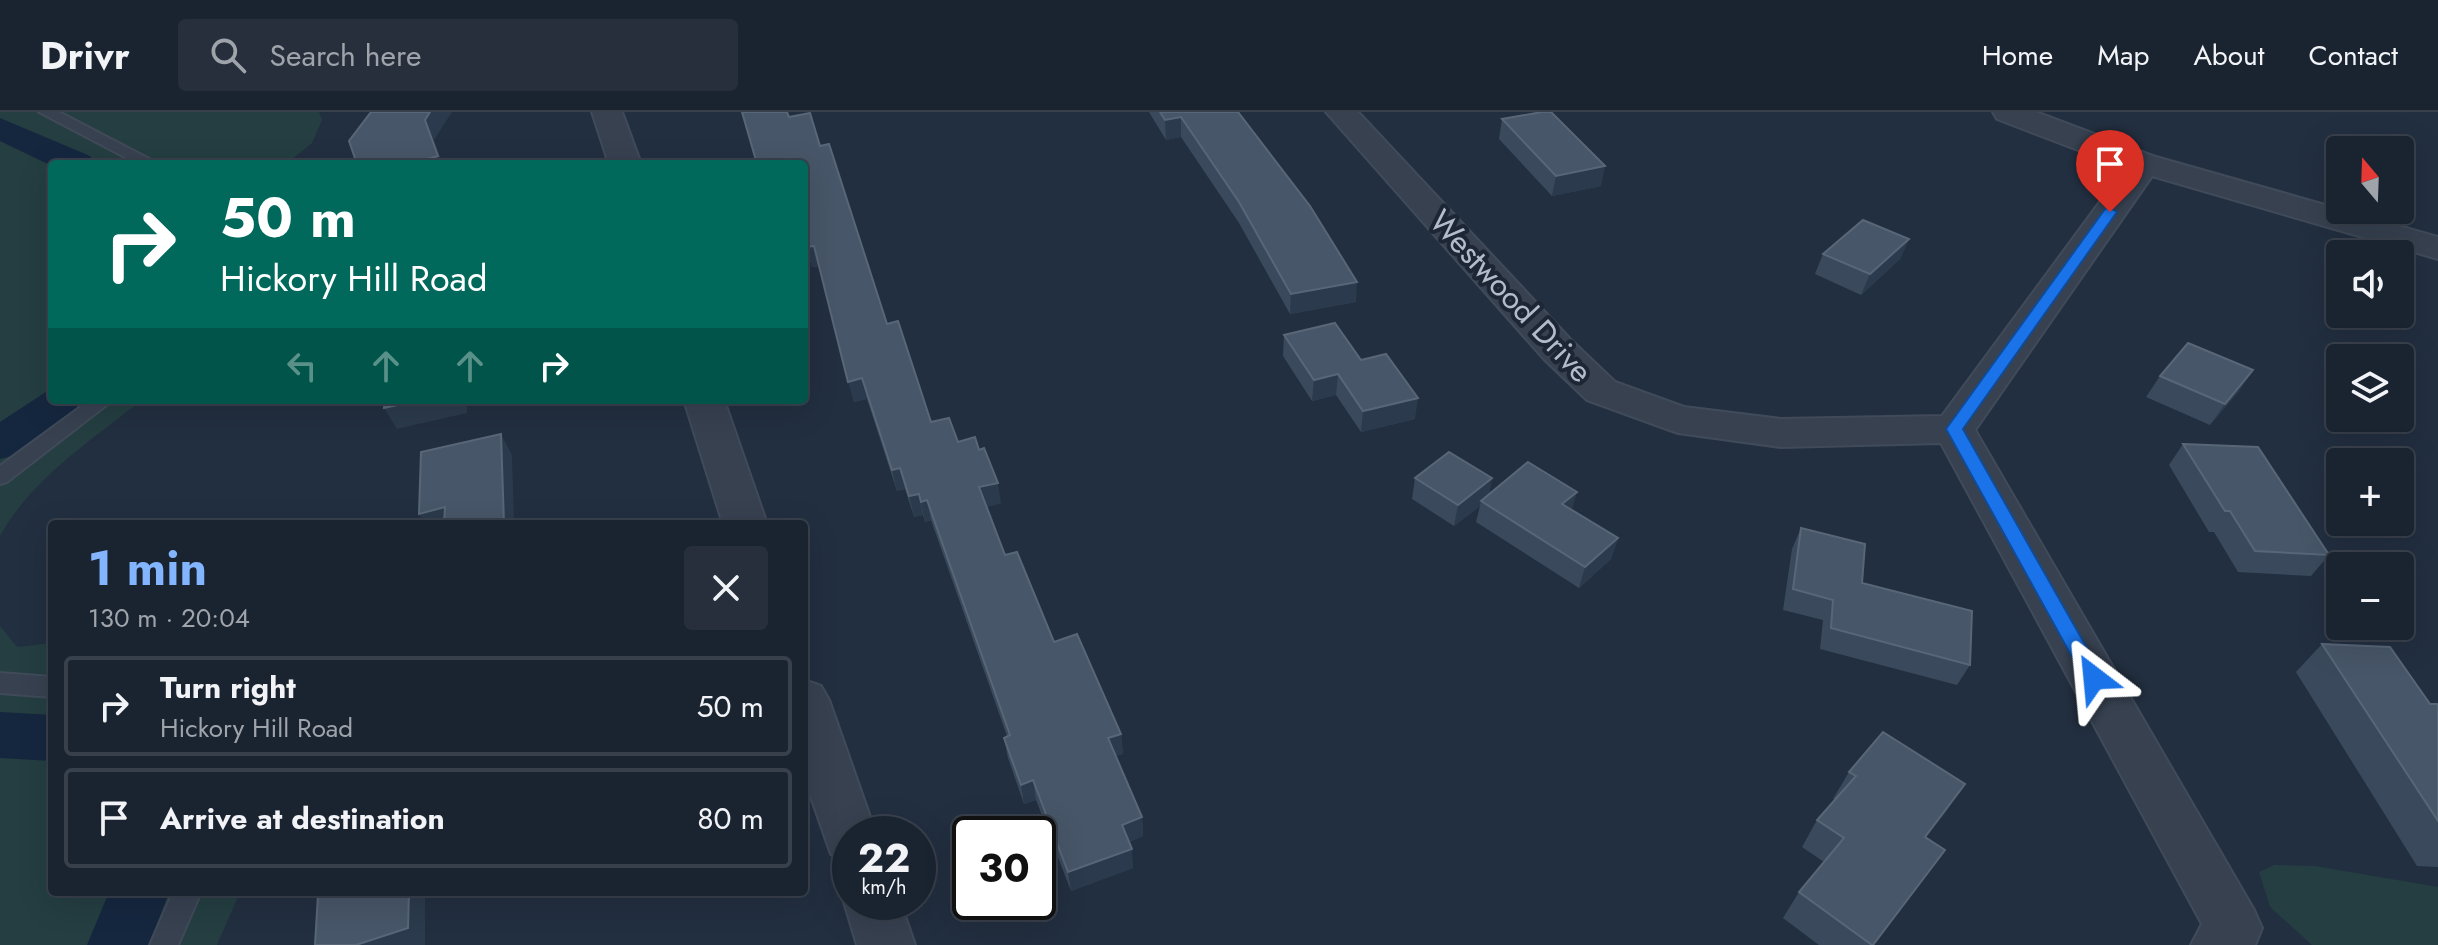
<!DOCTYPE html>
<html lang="en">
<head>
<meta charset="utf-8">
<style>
	body { margin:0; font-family:Jost,sans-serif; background:#272f3c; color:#f1f3f6; height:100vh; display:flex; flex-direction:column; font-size:30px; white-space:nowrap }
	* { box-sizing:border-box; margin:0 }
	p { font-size:26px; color:#9fa4ab }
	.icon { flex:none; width:44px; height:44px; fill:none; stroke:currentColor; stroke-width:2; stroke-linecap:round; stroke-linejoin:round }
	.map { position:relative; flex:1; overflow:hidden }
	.side { position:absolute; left:48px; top:408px; width:760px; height:376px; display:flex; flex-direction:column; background:#1a2330; border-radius:8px; box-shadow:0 8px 32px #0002,0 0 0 2px #38404c }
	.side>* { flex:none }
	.top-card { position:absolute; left:48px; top:48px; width:760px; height:244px; border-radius:8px; box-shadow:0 8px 32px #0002,0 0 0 2px #38404c; background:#00695c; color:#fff; overflow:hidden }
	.needle { width:52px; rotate:341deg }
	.fabs { position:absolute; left:2326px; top:24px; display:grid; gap:16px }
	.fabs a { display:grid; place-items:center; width:88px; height:88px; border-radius:8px; background:#1a2330; box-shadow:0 8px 32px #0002,0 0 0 2px #38404c; font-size:40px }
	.speed { position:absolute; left:832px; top:704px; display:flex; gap:16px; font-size:40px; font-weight:700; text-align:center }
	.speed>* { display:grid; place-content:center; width:104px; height:104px; border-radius:50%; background:#1a2330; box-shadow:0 8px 32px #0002,0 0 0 2px #38404c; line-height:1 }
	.speed small { font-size:20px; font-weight:400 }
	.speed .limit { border:4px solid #111; border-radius:12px; background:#fff; color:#111 }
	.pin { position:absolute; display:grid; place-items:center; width:68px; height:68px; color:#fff; margin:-82px -34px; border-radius:50% 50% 50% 0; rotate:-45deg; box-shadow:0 0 8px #0007 }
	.pin .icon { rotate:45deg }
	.me { position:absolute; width:88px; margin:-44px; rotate:331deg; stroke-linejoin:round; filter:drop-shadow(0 0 6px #0008) }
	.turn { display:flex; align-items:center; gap:28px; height:168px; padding:0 40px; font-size:36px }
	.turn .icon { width:104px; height:104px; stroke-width:2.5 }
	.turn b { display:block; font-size:56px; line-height:68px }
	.lanes { display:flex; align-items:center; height:76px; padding:0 40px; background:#0003; justify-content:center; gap:40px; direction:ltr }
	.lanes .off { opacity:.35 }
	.round { display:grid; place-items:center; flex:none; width:84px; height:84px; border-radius:8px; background:#272f3c }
	.head { display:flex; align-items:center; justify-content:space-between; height:136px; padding:0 40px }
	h1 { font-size:48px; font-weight:700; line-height:60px; color:#83b5ff }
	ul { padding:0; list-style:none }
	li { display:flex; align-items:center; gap:24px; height:100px; margin:0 16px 12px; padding:0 24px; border:4px solid #38404c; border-radius:8px }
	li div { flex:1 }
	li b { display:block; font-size:30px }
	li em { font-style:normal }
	header { display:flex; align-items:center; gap:48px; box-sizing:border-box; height:112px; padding:0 40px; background:#1a2330; border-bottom:2px solid #38404c }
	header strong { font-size:38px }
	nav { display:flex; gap:44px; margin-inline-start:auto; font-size:28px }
	.search { width:560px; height:72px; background:#272f3c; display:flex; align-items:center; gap:20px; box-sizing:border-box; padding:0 28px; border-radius:8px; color:#9fa4ab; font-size:30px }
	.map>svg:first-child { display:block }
	.green { fill:#243e41 }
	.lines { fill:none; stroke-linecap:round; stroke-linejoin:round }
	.canal { fill:#15273f; fill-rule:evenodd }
	.service-casing { stroke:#404a59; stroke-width:4 }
	.minor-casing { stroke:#404a59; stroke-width:4 }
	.service { fill:#374150; fill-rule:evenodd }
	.minor { fill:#374150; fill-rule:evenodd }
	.wall { fill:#3a4a5c }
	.shaded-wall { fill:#2b3a4c }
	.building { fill:#475668; stroke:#586678; stroke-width:2 }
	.route { fill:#1a73e8; stroke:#114b97; stroke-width:2 }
	.labels { text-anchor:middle; stroke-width:8; stroke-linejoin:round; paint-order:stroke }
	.street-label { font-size:32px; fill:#b3bccb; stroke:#1c2635 }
</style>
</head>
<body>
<header>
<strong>Drivr</strong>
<div class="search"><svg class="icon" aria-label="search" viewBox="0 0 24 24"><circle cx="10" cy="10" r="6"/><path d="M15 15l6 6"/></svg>Search here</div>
<nav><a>Home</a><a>Map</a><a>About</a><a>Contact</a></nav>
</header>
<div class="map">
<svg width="2438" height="833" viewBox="0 0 2438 833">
	<rect width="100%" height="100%" fill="#222f40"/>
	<g class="green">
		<path d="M0,0h319l3,8 -10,23 -26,21h-234v236h90c-50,40 -110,78 -142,136z"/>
		<polygon points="0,514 17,535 52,531 52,780 240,780 217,833 0,833"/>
		<polygon points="2274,753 2315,754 2438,775 2438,833 2312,833 2270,795 2259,760"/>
	</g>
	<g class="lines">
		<g class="canal">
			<polygon points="0,6 90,44 95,52 52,54 0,29"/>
			<polygon points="52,276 52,288 82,288 75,298 16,343 0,347 0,310"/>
			<polygon points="0,600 52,603 52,649 0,646"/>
			<polygon points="109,780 169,780 149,833 87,833"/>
		</g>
		<defs>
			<g id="service">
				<polygon points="39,0 59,0 159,52 138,52"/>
				<polygon points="90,288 113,288 7,370 0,372 0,354"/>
				<polygon points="0,561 52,565 52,585 0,581"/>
				<polygon points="173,780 201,780 178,833 150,833"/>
			</g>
			<g id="minor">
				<polygon points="592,0 622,0 641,52 609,52"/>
				<polygon points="1326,0 1358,0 1572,229 1615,270 1684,295 1781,307 1942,304 2125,56 1997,7 1993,0 2036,0 2156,45 2438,125 2438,147 2152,64 1975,318 2254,798 2262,816 2255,833 2191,833 2202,812 1941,331 1781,335 1678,321 1587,288 1544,247"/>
				<polygon points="684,288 724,288 767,412 723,412"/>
				<polygon points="804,568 821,574 829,588 876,722 850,722 850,749 831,742 804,665"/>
				<polygon points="850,777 850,790 900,790 915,833 857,833 844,790"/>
			</g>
		</defs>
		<use href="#service" class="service-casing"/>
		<use href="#minor" class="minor-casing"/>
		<use href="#service" class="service"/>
		<use href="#minor" class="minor"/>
	</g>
	<g class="wall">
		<polygon points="1149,0 1238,0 1356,190 1290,202 1239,111 1181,25 1166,28"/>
		<polygon points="789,5 820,34 887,212 931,310 958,330 1001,391 987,395 1005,443 1054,530 1121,622 1123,642 1115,644 1142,705 1143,724 1129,730 1133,756 1071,779 1036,688 1024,692 1008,646 1004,626 1007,624 931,408 925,410 923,403 914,405 905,377 897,379 867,287 854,290 819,154 812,155 804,126"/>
		<polygon points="1502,7 1601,74 1552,84 1499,27"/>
		<polygon points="1909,127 1900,147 1861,183 1815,162 1823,142"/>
		<polygon points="1284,223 1361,248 1415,307 1361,320 1336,283 1312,289 1283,244"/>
		<polygon points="2253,258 2239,279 2210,313 2146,285 2160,264"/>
		<polygon points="2183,332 2329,443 2311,464 2238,460 2214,420 2209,420 2169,353"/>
		<polygon points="1415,366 1492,366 1489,382 1572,398 1618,426 1611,447 1579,476 1476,410 1480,394 1454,414 1412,387"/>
		<polygon points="1801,416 1862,471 1970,553 1957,573 1820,537 1823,508 1783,498 1792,437"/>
		<polygon points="2322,532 2430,592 2438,594 2438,755 2417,754 2296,560"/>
		<polygon points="1849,660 1965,672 1926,725 1874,833 1819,833 1783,806 1799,780 1824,750 1802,735 1817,708 1835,688 1833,687"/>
	</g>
	<g class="shaded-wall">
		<polygon points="430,0 452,0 434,28 443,52 417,52 417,50 425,8"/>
		<polygon points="1181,5 1181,25 1166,28 1165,8"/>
		<polygon points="1605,54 1601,74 1552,84 1556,64"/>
		<polygon points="1909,127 1900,147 1861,183 1870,162"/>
		<polygon points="814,134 819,154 812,155 806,135"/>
		<polygon points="1357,170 1356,190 1290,202 1291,182"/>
		<polygon points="2253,258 2239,279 2210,313 2225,292"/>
		<polygon points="1338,262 1336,283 1312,289 1314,268"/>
		<polygon points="862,266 867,287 854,290 848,270"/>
		<polygon points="1418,286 1415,307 1361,320 1363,299"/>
		<polygon points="420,288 467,288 467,301 397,317 384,296"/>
		<polygon points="501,322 512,343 514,412 504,412"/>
		<polygon points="900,356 905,377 897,379 892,358"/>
		<polygon points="1492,366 1488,387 1481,389 1480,394 1454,414 1458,393"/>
		<polygon points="998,371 1001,391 983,396 979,375"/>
		<polygon points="1577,380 1571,401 1562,392"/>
		<polygon points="919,382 923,403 914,405 909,384"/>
		<polygon points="927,388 931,408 925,410 921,390"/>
		<polygon points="445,395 454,412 425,412 419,402"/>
		<polygon points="1618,426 1611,447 1579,476 1585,455"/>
		<polygon points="1121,622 1123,642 1110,646 1108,626"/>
		<polygon points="1033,668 1036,688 1024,692 1021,673"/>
		<polygon points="1965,672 1946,700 1906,751 1925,725"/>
		<polygon points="1142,705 1143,724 1124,732 1122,713"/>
		<polygon points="1132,737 1133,756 1071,779 1068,760"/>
		<polygon points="409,780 425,780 425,833 356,833"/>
	</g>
	<g class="building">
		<polygon points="371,0 430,0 425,8 438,44 417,50 417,52 357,52 349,29"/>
		<polygon points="742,0 787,0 789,5 810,1 820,34 829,32 887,212 898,209 931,310 949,306 958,330 975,325 979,338 984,336 998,371 979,375 1005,443 1017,440 1054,530 1077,522 1121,622 1108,626 1142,705 1122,713 1132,737 1068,760 1033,668 1021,673 1004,626 1010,623 927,388 921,390 919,382 909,384 900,356 892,358 862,266 848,270 814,134 806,135 804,126 804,52 757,52"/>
		<polygon points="1160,0 1238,0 1310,94 1357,170 1291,182 1239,90 1181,5 1165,8"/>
		<polygon points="1542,0 1551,0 1605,54 1556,64 1502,7"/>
		<polygon points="1863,108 1909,127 1870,162 1823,142"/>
		<polygon points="1335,211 1361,248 1386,242 1418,286 1363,299 1338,262 1314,268 1284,223"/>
		<polygon points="2188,231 2253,258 2225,292 2160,264"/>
		<polygon points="385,288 420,288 384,296"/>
		<polygon points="501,322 504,412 444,412 445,395 419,402 421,340"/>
		<polygon points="2183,332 2258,335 2329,443 2255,439 2230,399 2225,399"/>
		<polygon points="1449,340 1492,366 1458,393 1415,366"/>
		<polygon points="1528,350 1577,380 1562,392 1618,426 1585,455 1481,389"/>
		<polygon points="1801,416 1865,432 1862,471 1972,499 1970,553 1831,516 1833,488 1793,477"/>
		<polygon points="2322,532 2390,535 2430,592 2437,592 2438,594 2438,709"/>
		<polygon points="1883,620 1965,672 1925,725 1945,738 1873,833 1872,833 1799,780 1844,726 1817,708 1856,664 1849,660"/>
		<polygon points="327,780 409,780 408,816 356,833 315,833 318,783"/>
	</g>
	<polygon class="route" points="2110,96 2117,100 1963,317 2104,566 2101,572 2087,572 1946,317 2105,97"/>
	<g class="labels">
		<g class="street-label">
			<text transform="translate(1511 184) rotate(47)" y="11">Westwood Drive</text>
		</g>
	</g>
</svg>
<div class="fabs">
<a><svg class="needle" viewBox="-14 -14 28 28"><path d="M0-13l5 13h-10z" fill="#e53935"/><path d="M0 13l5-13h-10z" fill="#9fa4ab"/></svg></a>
<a><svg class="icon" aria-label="sound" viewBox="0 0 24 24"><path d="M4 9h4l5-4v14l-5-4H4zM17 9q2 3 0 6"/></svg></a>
<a><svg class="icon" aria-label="layers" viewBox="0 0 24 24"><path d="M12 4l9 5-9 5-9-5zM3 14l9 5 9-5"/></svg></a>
<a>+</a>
<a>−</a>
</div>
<div class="speed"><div>22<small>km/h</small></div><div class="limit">30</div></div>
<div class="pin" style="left:2110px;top:100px;background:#d93025"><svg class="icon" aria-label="arrive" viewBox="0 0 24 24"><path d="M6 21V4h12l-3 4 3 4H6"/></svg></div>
<svg class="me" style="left:2094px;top:566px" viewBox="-20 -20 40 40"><path d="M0-17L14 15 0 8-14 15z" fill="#1a73e8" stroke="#fff" stroke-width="4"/></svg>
<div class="top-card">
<div class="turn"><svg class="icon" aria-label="right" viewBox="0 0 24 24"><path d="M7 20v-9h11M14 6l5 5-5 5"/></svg><div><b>50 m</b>Hickory Hill Road</div></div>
<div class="lanes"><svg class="icon off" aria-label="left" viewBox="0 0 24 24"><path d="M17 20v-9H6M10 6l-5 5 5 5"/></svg><svg class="icon off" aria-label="ahead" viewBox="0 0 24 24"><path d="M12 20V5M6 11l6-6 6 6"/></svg><svg class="icon off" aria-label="ahead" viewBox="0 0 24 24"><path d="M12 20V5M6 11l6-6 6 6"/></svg><svg class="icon" aria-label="right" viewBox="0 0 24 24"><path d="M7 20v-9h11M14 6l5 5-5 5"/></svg></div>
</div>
<section class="side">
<div class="head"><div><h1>1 min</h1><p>130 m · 20:04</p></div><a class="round"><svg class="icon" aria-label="close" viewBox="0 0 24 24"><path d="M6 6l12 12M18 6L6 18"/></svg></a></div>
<ul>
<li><svg class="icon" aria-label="right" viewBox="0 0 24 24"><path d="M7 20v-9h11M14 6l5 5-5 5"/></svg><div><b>Turn right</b><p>Hickory Hill Road</p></div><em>50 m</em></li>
<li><svg class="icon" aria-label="arrive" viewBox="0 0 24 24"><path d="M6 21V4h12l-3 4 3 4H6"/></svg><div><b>Arrive at destination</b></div><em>80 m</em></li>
</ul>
</section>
</div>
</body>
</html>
